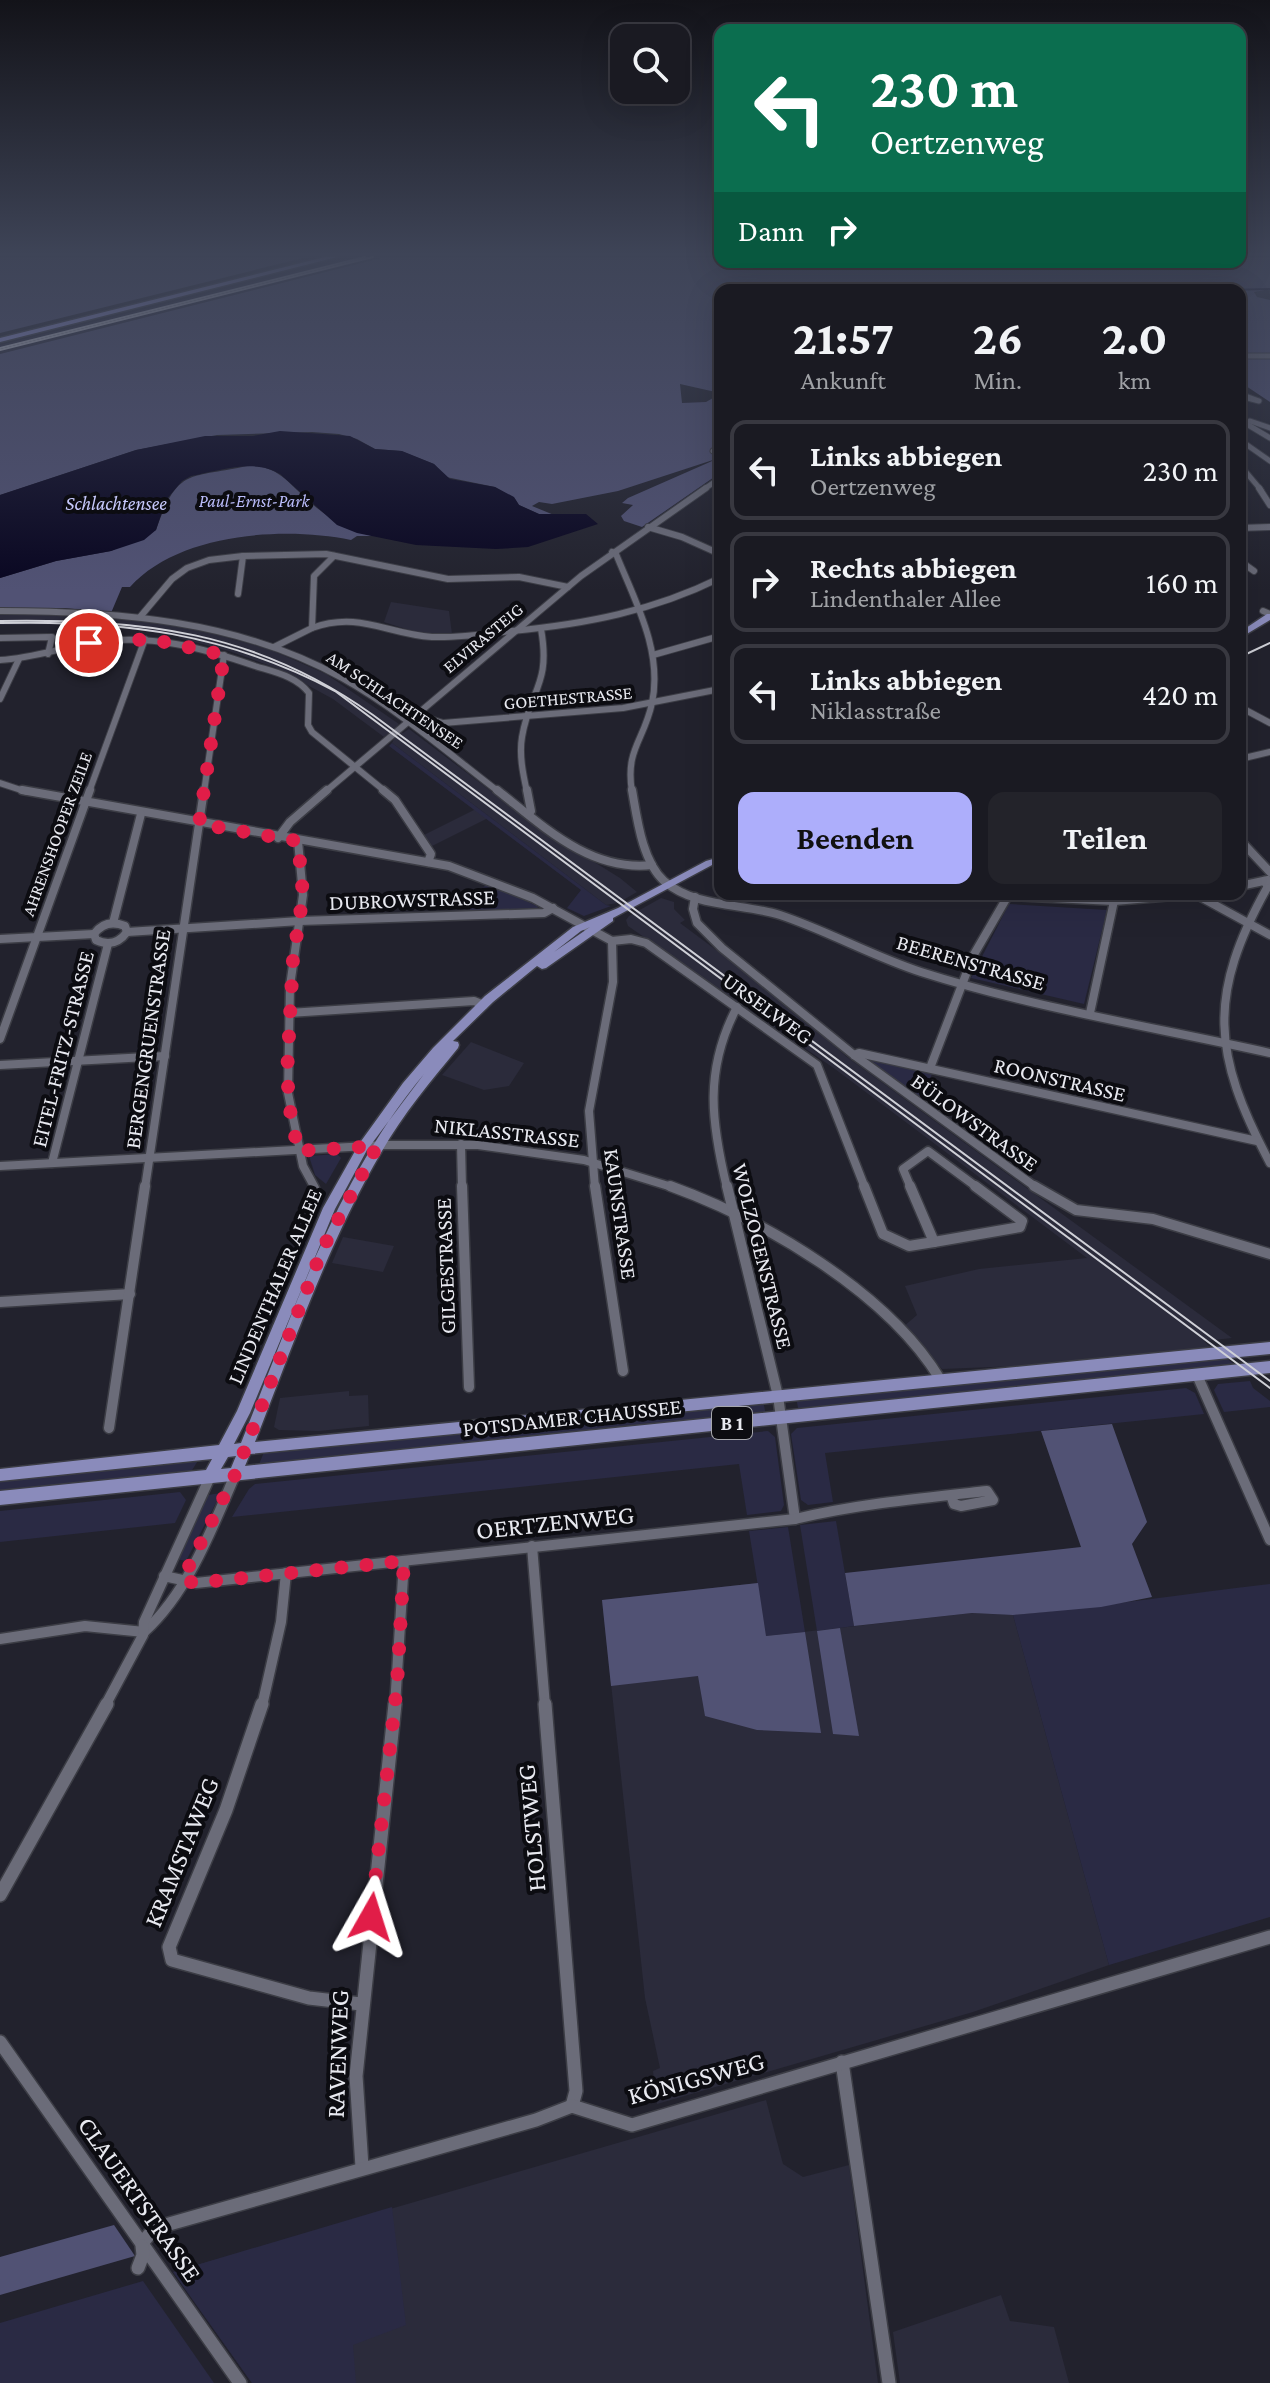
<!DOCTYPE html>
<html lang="de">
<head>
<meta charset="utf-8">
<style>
	body { margin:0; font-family:"Crimson Pro",serif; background:#23232a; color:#f1f3f6; height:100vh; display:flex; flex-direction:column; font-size:30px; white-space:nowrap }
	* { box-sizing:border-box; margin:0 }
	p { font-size:26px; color:#9fa1a5 }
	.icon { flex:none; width:44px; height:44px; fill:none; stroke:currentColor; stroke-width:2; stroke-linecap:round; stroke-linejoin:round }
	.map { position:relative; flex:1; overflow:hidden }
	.sheet { position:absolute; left:714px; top:284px; width:532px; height:616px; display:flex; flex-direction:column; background:#1a1a22; border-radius:16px; box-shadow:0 8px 32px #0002,0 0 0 2px #383840 }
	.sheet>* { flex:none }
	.top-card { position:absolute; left:714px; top:24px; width:532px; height:244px; border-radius:16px; box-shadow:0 8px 32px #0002,0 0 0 2px #383840; background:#0b6e4f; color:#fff; overflow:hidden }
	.fabs { position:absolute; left:610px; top:24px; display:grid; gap:16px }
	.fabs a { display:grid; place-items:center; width:80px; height:80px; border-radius:16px; background:#1a1a22; box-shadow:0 8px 32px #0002,0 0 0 2px #383840; font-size:40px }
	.pin { position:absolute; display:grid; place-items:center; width:68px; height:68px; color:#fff; margin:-34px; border:4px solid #fff; border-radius:50%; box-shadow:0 2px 8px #0007 }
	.me { position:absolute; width:88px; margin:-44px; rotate:6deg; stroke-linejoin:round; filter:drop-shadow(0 0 6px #0008) }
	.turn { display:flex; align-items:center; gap:28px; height:168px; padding:0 24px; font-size:36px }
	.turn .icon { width:104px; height:104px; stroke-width:2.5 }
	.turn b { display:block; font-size:56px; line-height:68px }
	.then { display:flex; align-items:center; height:76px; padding:0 24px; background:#0003; gap:16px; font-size:30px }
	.eta { display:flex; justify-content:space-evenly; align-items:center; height:136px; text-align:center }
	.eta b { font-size:48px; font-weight:700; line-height:56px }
	.primary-button { display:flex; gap:16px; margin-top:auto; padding:16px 24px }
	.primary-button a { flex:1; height:92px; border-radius:16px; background:#adaefb; color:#111; font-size:32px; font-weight:700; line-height:92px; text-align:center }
	.primary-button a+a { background:#23232a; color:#f1f3f6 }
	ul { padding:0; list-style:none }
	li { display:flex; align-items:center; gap:24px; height:100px; margin:0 16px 12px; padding:0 8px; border:4px solid #383840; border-radius:16px }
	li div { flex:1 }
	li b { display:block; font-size:30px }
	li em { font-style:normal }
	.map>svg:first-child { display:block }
	.built { fill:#2b2b3b }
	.green { fill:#2a2a44 }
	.forest { fill:#515274 }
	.water { fill:#090621 }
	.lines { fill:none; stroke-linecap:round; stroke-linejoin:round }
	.stream { stroke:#090621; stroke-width:2 }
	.minor-far4-casing { stroke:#3c3d45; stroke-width:7 }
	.minor-far3-casing { stroke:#3c3d45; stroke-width:8 }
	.minor-far2-casing { stroke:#3c3d45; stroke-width:11 }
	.minor-far1-casing { stroke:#3c3d45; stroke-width:13 }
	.minor-casing { stroke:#3c3d45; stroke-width:16 }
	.major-casing { stroke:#3c3d45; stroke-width:3 }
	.highway-casing { stroke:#3c3d45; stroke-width:3 }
	.minor-far4 { stroke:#6b6c79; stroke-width:5 }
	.minor-far3 { stroke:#6b6c79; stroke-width:6 }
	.minor-far2 { stroke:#6b6c79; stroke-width:8 }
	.minor-far1 { stroke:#6b6c79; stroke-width:10 }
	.minor { stroke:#6b6c79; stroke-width:13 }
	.major { fill:#8a8bbb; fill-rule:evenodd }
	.highway { fill:#9fa0e7; fill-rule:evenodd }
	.tram { stroke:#cfd0d7; stroke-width:2 }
	.rail { stroke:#cfd0d7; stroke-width:2 }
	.route { stroke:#e11d48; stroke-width:14; stroke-dasharray:0 25.2 }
	.labels { text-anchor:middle; stroke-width:8; stroke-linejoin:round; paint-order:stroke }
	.far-park-label { font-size:18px; font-style:italic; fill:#babcfa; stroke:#0c0c11 }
	.far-street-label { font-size:18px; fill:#e8e9f0; stroke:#0c0c11 }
	.far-water-label { font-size:20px; font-style:italic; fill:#c6c8fa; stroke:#0c0c11 }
	.shield { fill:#0c0c11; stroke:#a6a7ad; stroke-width:2 }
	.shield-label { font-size:20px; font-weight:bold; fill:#e8e9f0 }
	.street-label { font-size:22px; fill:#e8e9f0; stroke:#0c0c11 }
	.near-street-label { font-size:26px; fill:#e8e9f0; stroke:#0c0c11 }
</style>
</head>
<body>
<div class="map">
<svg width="1270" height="2383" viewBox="0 0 1270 2383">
	<rect width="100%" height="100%" fill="#22222d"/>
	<g class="built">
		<polygon points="353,257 385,257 0,354 0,345"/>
		<polygon points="391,602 449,611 452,634 418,633 384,622"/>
		<polygon points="0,613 97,615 191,628 269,649 326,674 399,724 396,728 403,733 409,729 541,829 620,878 637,892 618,903 606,905 392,743 395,737 389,733 384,737 333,699 276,668 229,651 179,638 180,635 81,624 0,625"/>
		<polygon points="476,809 488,818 430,847 428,844 424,835"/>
		<polygon points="661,898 674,902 674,909 685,920 680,923 771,991 847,1057 1232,1338 1204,1341 1210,1347 1017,1366 942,1369 903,1327 917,1315 905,1286 979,1269 1087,1258 835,1069 628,926 626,920 629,916"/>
		<polygon points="471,1042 524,1063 509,1086 484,1090 442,1075"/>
		<polygon points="343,1237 394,1246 383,1272 332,1263"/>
		<polygon points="349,1391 349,1396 368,1395 369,1426 319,1431 279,1430 274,1427 280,1398"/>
		<polygon points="758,1583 767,1636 972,1613 1013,1615 1109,1965 973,2012 657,2104 653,2071 660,2068 645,1998 602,1600"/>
		<polygon points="766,2100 783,2164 803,2177 849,2165 878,2383 252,2383 173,2272"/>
		<polygon points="1001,2295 1010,2321 1054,2327 1069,2383 900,2383 893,2332"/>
	</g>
	<g class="green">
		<polygon points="392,743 606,905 611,906 584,916 567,908 581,890 389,746"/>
		<polygon points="488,884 537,906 538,908 470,911 470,896"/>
		<polygon points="1009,904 1107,910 1084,1004 971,978"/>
		<polygon points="869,1060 932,1074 922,1098"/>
		<polygon points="337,1154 341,1158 326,1184 315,1175 309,1156"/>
		<polygon points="1221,1354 1238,1367 799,1412 796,1398"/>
		<polygon points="1250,1381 1253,1388 1270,1401 1270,1407 1224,1412 1214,1390 1218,1384"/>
		<polygon points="1186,1388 1195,1393 1204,1414 825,1453 833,1502 808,1505 801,1500 791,1434 797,1428"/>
		<polygon points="763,1401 766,1415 258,1467 264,1452"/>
		<polygon points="768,1431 775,1437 784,1505 781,1511 747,1515 739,1464 232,1517 249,1489 255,1484"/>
		<polygon points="199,1459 189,1475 0,1495 0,1479"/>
		<polygon points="180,1492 186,1500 175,1523 0,1542 0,1511"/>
		<polygon points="221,1493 186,1561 176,1559 208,1495"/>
		<polygon points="836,1521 854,1626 817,1631 800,1525"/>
		<polygon points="788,1527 805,1632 766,1636 749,1531"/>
		<path d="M1270,1584v333l-161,48 -96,-350c86,-8 171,-21 257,-31z"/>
		<polygon points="392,2207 406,2325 353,2345 356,2383 252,2383 173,2272"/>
		<polygon points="143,2281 214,2383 0,2383 0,2323"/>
	</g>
	<g class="forest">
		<polygon points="0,257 307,257 0,333"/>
		<polygon points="385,257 720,257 720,262 1240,262 1240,257 1270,257 1270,289 1254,292 1257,297 1270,300 1270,354 1240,354 1240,290 1180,290 1153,284 1108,287 1109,290 720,290 720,393 680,384 682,403 706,402 720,394 720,473 642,527 624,521 621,516 633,505 622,503 628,498 719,458 618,491 552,504 539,502 532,506 554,515 539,514 519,505 515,499 495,487 446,477 434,464 401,451 375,449 357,439 339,434 312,432 217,435 136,450 0,495 0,354"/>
		<polygon points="1270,357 1270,402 1240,382 1240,358"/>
		<path d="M247,466c31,-2 43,19 64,37 17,15 40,29 62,33h-16l-6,4c-67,-14 -173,-7 -221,47h-8l-11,26 -46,-5 -65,1v-31l56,-17 55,-10 45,-21c22,-63 32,-51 91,-64z"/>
		<polygon points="1112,1424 1147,1522 1132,1544 1152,1597 1101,1607 1013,1615 972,1613 854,1626 845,1573 1081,1547 1041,1431"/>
		<polygon points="758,1583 766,1636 805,1632 821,1733 757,1730 705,1716 698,1676 611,1686 602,1600"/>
		<polygon points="840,1628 859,1736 833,1734 817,1631"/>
		<polygon points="114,2225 135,2256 0,2295 0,2257"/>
	</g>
	<path class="water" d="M280,431l70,5 25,13 27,2 32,13 16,15 45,8 19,10 5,8 20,9h47l12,10 -70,23 -32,2 -80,-4 -59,-12 -20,-8 -57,-51c-25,-16 -62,-3 -89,2l-9,5 -16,19 -10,30 -12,10 -33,11 -55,10 -56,17v-83l136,-45 69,-14h48z"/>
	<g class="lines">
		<g class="stream">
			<polyline points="1174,290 1194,290"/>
			<polyline points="1223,290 1270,289"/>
		</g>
		<defs>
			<g id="minor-far4">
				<polyline points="1240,356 1270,356"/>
				<polyline points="1240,394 1259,401 1240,396"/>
				<polyline points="1240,420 1270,438"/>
				<polyline points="1250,421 1270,428"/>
				<polyline points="1240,440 1270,461"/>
				<polyline points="713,451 720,454"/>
				<polyline points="1240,465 1261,490"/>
				<polyline points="703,490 720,478"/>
			</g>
			<g id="minor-far3">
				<polyline points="1259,488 1270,505"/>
				<polyline points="648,527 682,537 720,554"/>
				<polyline points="1240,528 1270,527"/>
				<path d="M612,552l4,2c19,47 47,97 36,149 -8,38 -27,46 -20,89"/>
				<polyline points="1240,561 1254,571"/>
				<polyline points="238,594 243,556"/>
				<path d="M0,611c116,0 238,9 342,67 57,32 106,75 157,114"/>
				<polyline points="1263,611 1270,614"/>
				<polyline points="140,617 172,579 187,568 209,560 243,556 326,554 448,579 519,577 568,587"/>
				<path d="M312,628c47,-17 75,6 120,9 27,1 54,-3 80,-6 74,-7 141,-20 208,-53"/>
				<polyline points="0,638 52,637 48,654"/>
				<polyline points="274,647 312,628 314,576 334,556"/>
				<polyline points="653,655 720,636"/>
				<path d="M0,660c33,-2 64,-13 97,-18 55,-8 106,6 158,24 19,6 41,10 54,27l-1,32 4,7 74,60"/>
				<polyline points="0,699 19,659"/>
				<polyline points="1240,707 1270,723"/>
				<polyline points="418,715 443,723 623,708 720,689"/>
				<polyline points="1240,759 1270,752"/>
				<polyline points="0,783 27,792"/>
				<polyline points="89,792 145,639"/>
				<polyline points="204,792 224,655"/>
				<polyline points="325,792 581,576 706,488"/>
				<path d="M527,792c-4,-18 -8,-37 -5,-55 8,-48 29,-52 19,-108"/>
			</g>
			<g id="minor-far2">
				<polyline points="22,790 449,866 533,898 612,941"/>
				<polyline points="383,790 395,800 431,854 428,862"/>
				<path d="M497,790c46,36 93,82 155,75"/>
				<polyline points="527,790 531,811 527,813"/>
				<path d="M632,790c5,28 10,71 32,91 31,27 78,22 116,34 48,16 92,41 141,57 113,36 233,55 349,81"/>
				<polyline points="278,838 290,822 327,790"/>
				<polyline points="1240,840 1270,872"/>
				<polyline points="298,841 303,895 290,986 288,1093 303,1166 315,1188"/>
				<path d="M1264,881l4,5c-61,109 -56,168 2,277"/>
				<polyline points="1240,886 1268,880"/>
				<polyline points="973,894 1114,901 1196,894"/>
				<polyline points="1195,894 1270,935"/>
				<polyline points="695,897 693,909 697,923 722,948 854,1055 1037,1188"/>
				<polyline points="113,923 141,814"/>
				<polyline points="127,932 300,921 544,913 553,908"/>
				<path d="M94,934l2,6c13,6 23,3 31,-8"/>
				<path d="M94,934c8,-11 19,-13 31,-8l2,6"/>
				<polyline points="0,939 94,934"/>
				<polyline points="612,941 631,939 646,943 817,1065 865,1188"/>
				<polyline points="289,1013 474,1001 484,1005"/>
				<polyline points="1090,1013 1114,901"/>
				<polyline points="0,1039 90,790"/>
				<polyline points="854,1055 859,1053 1257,1141"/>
				<polyline points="0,1065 165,1056"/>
				<polyline points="930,1068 973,956 1009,894"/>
				<polyline points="461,1144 462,1188"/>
				<polyline points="52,1163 108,944"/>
				<polyline points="0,1166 386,1145 478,1145 584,1160 675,1188"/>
				<polyline points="145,1188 204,790"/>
				<polyline points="595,1188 589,1111 613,982 612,941"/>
				<path d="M727,1188c-16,-66 -23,-118 10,-181"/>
				<polyline points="911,1188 903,1169 928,1151 978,1188"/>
			</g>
			<g id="minor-far1">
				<polyline points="462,1186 469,1387"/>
				<polyline points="595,1186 623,1371"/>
				<path d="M670,1186c94,34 217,106 270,193"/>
				<polyline points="727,1186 778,1396 795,1519"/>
				<polyline points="864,1186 883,1234 909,1246 934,1242"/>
				<polyline points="910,1186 934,1242"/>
				<polyline points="1034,1186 1076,1210 1153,1219 1270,1254"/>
				<polyline points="934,1242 1020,1227 1022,1221 975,1186"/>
				<polyline points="0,1302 130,1294"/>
				<polyline points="1197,1375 1270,1540"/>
				<polyline points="109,1428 145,1186"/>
				<polyline points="532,1546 545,1706"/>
				<path d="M164,1576l32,7 599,-64c63,-15 127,-21 192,-28l6,9 -32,6 -7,-2 -3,-9"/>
				<path d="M144,1632c44,-40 68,-103 91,-157"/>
				<polyline points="0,1639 85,1626 144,1632"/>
				<polyline points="105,1706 143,1635 144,1622 210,1477"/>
				<polyline points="262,1706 281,1622 286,1573"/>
				<polyline points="395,1706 404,1561"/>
			</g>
			<g id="minor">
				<polyline points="262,1704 226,1810 169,1947 172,1960 309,1998 361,2004"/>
				<polyline points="545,1704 576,2091 572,2106"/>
				<polyline points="0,1895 107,1704"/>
				<polyline points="0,2042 240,2383"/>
				<polyline points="842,2062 889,2383"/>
				<polyline points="362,2167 356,2076 395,1704"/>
				<polyline points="142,2243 155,2228 536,2120 572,2106 632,2125 1270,1937"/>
				<polyline points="138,2268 143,2255 142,2246"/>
			</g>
			<g id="major">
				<polygon points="1267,614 1270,614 1270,620 1240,638 1240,632"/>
				<path d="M720,857v6l-8,2 -99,53v3l-67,47 -4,1 -5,-3 -44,36 -40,39 5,1 1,3 -1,3c-27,33 -55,66 -76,103 -54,92 -88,192 -127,291l1015,-100v12l-1020,100 -5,12 1025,-105v12l-1270,132v-14l206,-21 6,-11 -212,22v-12l219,-24 18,-34 86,-203 36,-64 44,-61 30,-35 52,-52 88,-69 45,-19 88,-47zM590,927l-36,25 27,-21zM424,1074c-89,107 -132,242 -183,369l-7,1 16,-31 85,-204 32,-59zM236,1456l-5,12 -10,1 7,-12z"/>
			</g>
			<polygon id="highway" points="325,257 337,257 0,342 0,338"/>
		</defs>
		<use href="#minor-far4" class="minor-far4-casing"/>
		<use href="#minor-far3" class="minor-far3-casing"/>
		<use href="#minor-far2" class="minor-far2-casing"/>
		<use href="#minor-far1" class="minor-far1-casing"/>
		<use href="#minor" class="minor-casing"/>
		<use href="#major" class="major-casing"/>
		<use href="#highway" class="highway-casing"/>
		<use href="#minor-far4" class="minor-far4"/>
		<use href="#minor-far3" class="minor-far3"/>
		<use href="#minor-far2" class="minor-far2"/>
		<use href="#minor-far1" class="minor-far1"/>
		<use href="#minor" class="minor"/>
		<use href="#major" class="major"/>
		<use href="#highway" class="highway"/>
		<g class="tram">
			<polyline points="0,348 365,257"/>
			<path d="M0,621c142,-2 254,9 373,94l897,666"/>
		</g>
		<g class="rail">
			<polyline points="0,350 373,257"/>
			<path d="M0,623c123,-3 225,10 335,68l935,697"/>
			<polyline points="1240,657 1270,643"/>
		</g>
	</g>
	<linearGradient id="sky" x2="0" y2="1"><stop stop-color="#131319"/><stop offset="0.43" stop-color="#3e4457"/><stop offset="1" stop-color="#3e4457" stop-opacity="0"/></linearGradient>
	<rect width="1270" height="591" fill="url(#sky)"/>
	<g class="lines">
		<polyline class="route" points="89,643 151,639 224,655 199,824 298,841 303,895 293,959 287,1074 290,1110 298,1151 377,1146 322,1250 235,1475 182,1580 196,1583 404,1561 397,1685 371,1917"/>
	</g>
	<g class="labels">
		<g class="far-park-label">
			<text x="254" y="507">Paul-Ernst-Park</text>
		</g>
		<g class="far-street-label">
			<text transform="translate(483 638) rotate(-40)" y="6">ELVIRASTEIG</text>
			<text transform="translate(568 698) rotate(-5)" y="6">GOETHESTRASSE</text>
			<text transform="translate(395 700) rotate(34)" y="6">AM SCHLACHTENSEE</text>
			<text transform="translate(57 834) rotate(-70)" y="6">AHRENSHOOPER ZEILE</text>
		</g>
		<g class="far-water-label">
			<text x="116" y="510">Schlachtensee</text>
		</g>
		<rect class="shield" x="712" y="1407" width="40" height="32" rx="6"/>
		<g class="shield-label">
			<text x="732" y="1430">B 1</text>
		</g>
		<g class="street-label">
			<text transform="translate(412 899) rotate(-2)" y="8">DUBROWSTRASSE</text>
			<text transform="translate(971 962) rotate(16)" y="8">BEERENSTRASSE</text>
			<text transform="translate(768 1008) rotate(36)" y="8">URSELWEG</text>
			<text transform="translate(147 1039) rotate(-82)" y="8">BERGENGRUENSTRASSE</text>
			<text transform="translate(62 1049) rotate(-76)" y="8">EITEL-FRITZ-STRASSE</text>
			<text transform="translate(1060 1079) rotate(13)" y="8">ROONSTRASSE</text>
			<text transform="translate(975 1122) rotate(36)" y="8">BÜLOWSTRASSE</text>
			<text transform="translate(507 1132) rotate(6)" y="8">NIKLASSTRASSE</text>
			<text transform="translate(621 1214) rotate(82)" y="8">KAUNSTRASSE</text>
			<text transform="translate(763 1256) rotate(76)" y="8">WOLZOGENSTRASSE</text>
			<text transform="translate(445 1266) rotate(-92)" y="8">GILGESTRASSE</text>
			<text transform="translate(274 1286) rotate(-67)" y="8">LINDENTHALER ALLEE</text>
			<text transform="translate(572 1417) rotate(-6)" y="8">POTSDAMER CHAUSSEE</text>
		</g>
		<g class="near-street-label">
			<text transform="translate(555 1522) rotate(-6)" y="9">OERTZENWEG</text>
			<text transform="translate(531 1828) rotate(-95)" y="9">HOLSTWEG</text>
			<text transform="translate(181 1852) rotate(-68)" y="9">KRAMSTAWEG</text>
			<text transform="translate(337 2054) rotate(-88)" y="9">RAVENWEG</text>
			<text transform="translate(696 2078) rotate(-15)" y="9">KÖNIGSWEG</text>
			<text transform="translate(140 2199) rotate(55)" y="9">CLAUERTSTRASSE</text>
		</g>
	</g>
</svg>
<div class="fabs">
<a><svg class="icon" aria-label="search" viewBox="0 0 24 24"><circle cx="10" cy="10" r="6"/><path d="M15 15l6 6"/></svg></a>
</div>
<div class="pin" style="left:89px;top:643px;background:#d93025"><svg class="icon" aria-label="arrive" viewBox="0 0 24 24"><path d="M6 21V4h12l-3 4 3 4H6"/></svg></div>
<svg class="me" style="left:371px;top:1917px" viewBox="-20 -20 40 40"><path d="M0-17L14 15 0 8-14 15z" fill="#e11d48" stroke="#fff" stroke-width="4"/></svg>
<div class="top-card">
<div class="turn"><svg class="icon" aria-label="left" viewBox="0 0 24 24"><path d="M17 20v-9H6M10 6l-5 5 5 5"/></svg><div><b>230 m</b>Oertzenweg</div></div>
<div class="then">Dann<svg class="icon" aria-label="right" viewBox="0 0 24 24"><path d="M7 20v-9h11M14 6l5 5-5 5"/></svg></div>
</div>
<section class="sheet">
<div class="eta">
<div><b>21:57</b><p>Ankunft</p></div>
<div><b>26</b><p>Min.</p></div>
<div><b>2.0</b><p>km</p></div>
</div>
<ul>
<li><svg class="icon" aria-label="left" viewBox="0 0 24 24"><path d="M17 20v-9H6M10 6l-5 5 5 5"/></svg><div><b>Links abbiegen</b><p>Oertzenweg</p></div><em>230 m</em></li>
<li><svg class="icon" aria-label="right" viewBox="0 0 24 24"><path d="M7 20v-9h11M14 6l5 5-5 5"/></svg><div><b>Rechts abbiegen</b><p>Lindenthaler Allee</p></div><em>160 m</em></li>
<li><svg class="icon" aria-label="left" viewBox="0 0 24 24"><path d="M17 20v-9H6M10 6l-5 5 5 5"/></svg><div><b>Links abbiegen</b><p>Niklasstraße</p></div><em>420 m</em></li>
</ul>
<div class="primary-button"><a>Beenden</a><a>Teilen</a></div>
</section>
</div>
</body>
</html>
